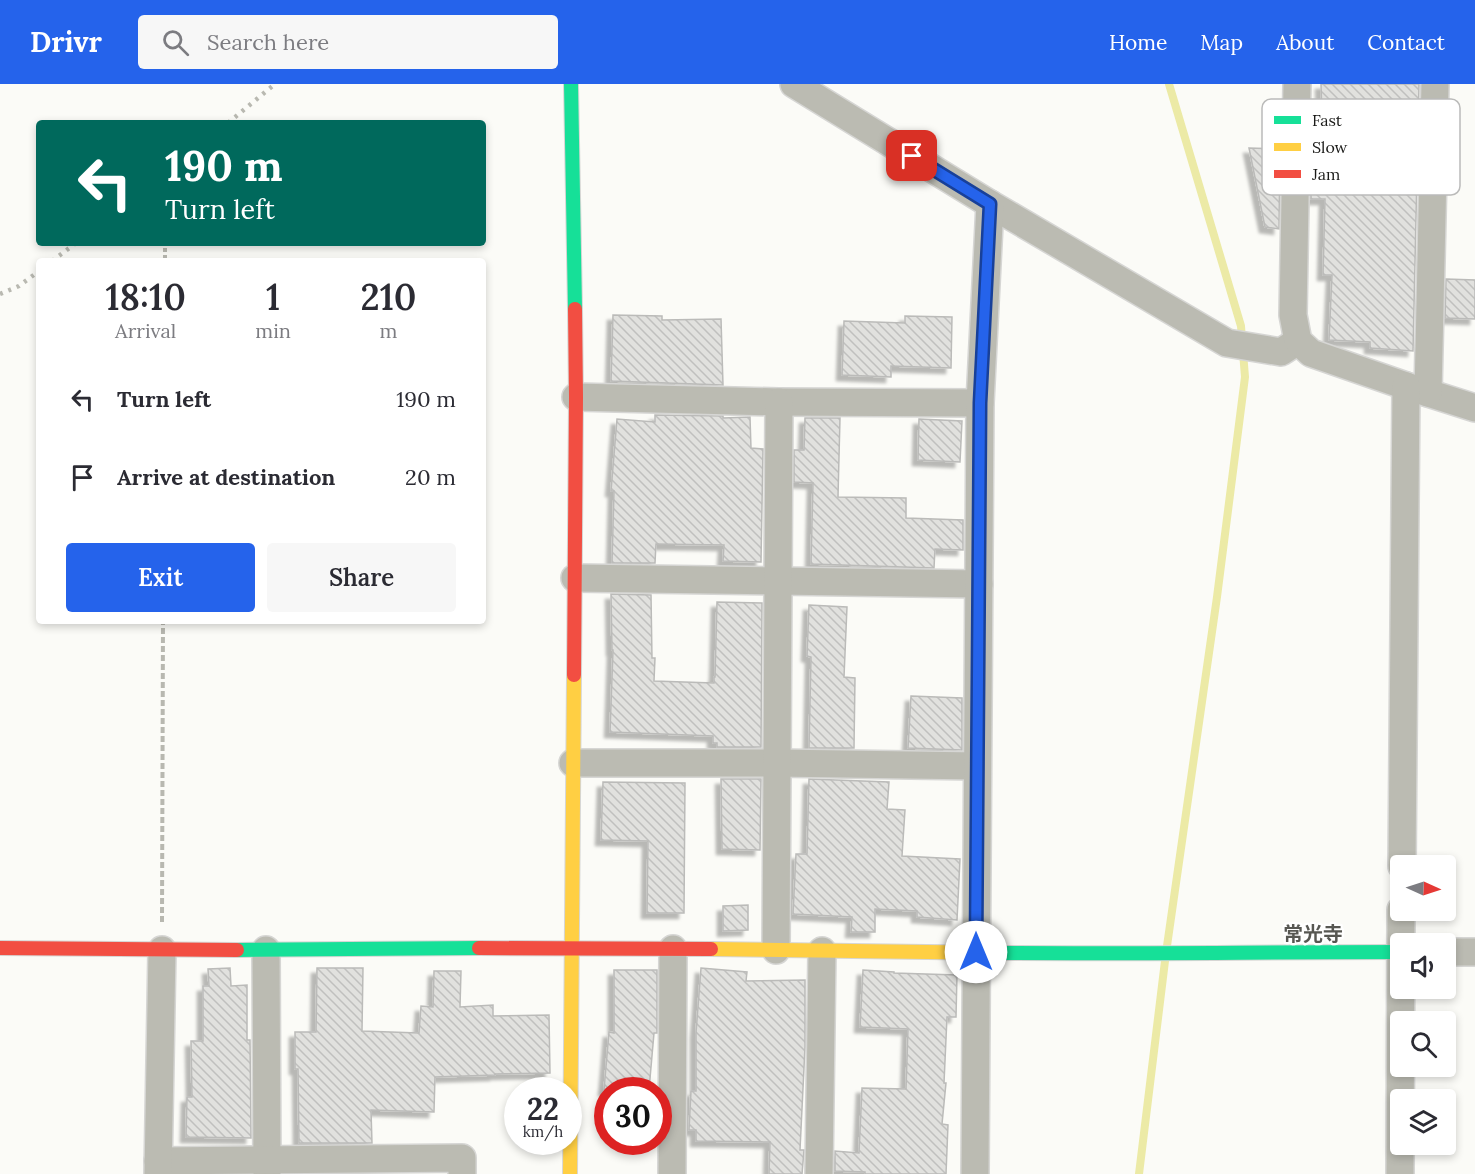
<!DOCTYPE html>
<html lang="en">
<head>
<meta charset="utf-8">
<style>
	body { margin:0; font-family:Lora,"Noto Sans JP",serif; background:#f7f7f7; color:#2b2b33; height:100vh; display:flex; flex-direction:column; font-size:22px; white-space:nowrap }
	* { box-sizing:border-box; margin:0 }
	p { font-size:20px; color:#7c7c81 }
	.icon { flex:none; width:33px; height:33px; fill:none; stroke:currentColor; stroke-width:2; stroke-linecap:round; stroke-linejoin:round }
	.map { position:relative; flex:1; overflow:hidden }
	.panel { position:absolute; left:36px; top:174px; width:450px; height:366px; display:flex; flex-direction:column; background:#fff; border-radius:6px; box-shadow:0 3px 9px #0003 }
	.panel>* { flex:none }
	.top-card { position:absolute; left:36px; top:36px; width:450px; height:126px; border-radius:6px; box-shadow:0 3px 9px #0003; background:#00695c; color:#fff; overflow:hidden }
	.needle { width:39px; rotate:93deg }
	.fabs { position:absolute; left:1390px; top:771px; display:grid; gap:12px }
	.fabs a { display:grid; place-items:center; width:66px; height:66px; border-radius:6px; background:#fff; box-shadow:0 3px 9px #0003; font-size:30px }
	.speed { position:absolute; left:504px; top:993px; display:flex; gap:12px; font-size:30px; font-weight:700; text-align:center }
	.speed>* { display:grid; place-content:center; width:78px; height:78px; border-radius:50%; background:#fff; box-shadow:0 3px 9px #0003; line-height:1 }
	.speed small { font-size:15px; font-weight:400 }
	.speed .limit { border:9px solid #d22; background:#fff; color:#111 }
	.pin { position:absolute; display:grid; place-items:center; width:51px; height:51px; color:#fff; margin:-26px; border-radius:12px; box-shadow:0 3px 9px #0006 }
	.me { position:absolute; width:66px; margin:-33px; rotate:0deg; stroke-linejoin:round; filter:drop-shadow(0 0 4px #0008) }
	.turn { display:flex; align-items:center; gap:21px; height:126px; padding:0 30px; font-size:27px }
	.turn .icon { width:78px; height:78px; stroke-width:2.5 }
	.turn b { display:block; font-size:42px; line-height:51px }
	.eta { display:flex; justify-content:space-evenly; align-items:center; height:102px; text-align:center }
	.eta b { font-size:36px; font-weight:600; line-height:42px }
	.action { display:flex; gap:12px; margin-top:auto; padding:12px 30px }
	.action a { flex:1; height:69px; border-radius:6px; background:#2563eb; color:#fff; font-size:24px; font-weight:600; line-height:69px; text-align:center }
	.action a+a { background:#f7f7f7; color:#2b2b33 }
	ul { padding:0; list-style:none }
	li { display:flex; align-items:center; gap:18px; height:78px; padding:0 30px }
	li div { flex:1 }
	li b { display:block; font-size:22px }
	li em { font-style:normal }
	header { display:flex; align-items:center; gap:36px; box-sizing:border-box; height:84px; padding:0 30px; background:#2563eb; color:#fff }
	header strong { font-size:28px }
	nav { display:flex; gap:33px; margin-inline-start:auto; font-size:21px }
	.search { width:420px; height:54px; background:#f7f7f7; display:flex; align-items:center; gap:15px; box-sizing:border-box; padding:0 21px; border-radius:6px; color:#7c7c81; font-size:22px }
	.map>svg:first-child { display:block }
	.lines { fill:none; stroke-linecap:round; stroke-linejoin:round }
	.stream { stroke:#eceaa6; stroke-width:8 }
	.building { fill:url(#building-back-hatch); stroke:#bbbbb9; stroke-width:1.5; filter:url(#shadow) }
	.street-casing { stroke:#d6d6d4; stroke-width:30 }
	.fast-casing { stroke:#d6d6d4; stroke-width:16 }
	.slow-casing { stroke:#d6d6d4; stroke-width:16 }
	.jam-casing { stroke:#d6d6d4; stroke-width:16 }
	.path { stroke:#b8b8b0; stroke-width:4; stroke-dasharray:6 3; stroke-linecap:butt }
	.street { stroke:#bbbbb2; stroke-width:27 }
	.fast { stroke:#16e098; stroke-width:14 }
	.slow { stroke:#ffcf43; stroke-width:14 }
	.jam { stroke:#f24e42; stroke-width:14 }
	.rail { stroke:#b9b9b1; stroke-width:4.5; stroke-dasharray:3 6; stroke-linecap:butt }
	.route-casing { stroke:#184099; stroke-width:15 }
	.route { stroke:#2563eb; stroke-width:10 }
	.labels { text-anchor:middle; stroke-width:4.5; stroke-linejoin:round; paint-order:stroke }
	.neighbourhood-label { font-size:20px; font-weight:bold; fill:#575752; stroke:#fff }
	.key { fill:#fff; stroke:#bbbbba; stroke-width:1.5 }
	.key-label { font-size:16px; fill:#1b1b19 }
</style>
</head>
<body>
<header>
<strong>Drivr</strong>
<div class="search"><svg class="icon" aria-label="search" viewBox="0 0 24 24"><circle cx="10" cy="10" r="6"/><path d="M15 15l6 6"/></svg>Search here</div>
<nav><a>Home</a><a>Map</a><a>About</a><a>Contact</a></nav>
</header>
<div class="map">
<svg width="1475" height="1090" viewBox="0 0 1475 1090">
	<defs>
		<pattern id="building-back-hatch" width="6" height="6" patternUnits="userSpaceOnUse" patternTransform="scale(1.5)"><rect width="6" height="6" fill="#e1e1de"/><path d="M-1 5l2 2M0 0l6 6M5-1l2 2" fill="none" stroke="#c0c0be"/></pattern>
		<filter id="shadow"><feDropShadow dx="-5.5" dy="5.5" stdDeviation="1.5" flood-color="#0004"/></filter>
	</defs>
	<rect width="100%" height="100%" fill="#fbfbf7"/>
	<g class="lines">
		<g class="stream">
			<polyline points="1169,0 1241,242 1242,256"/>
			<polyline points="1167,862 1217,513 1245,293 1243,268"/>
			<polyline points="1139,1090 1165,877"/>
		</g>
	</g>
	<g class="building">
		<polygon points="1321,0 1419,0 1413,267 1370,264 1370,258 1329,256 1332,191 1323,191 1325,115 1311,115 1312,67 1323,67"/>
		<polygon points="1249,64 1280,65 1279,145 1265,143"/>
		<polygon points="1446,195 1475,196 1475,235 1445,234"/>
		<polygon points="613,231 662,232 662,236 721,235 723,301 611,297"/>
		<polygon points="905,232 952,233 951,284 891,282 891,293 842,291 844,237 905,239"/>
		<polygon points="655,331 723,332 723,334 750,333 751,364 763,365 761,478 723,477 724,461 656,460 655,479 612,479 614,407 611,407 617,335 655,338"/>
		<polygon points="805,334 840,334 838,413 906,414 906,434 963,436 963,466 935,465 934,484 811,480 813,399 794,398 794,366 804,366"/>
		<polygon points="919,335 962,337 960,378 918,376"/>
		<polygon points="611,510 651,511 652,574 655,574 654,597 714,599 714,593 715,593 717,518 762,519 761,663 717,663 717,659 713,659 713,652 610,648 613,566 612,566"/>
		<polygon points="809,521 847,523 844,593 855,594 854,664 809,664 811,573 807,572"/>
		<polygon points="911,612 962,614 962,666 908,664"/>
		<polygon points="721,695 761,695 760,766 722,765"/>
		<polygon points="809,695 889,698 887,725 905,726 902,772 960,775 957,836 917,833 917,827 875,825 875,848 851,848 852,833 793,830 796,770 807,770"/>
		<polygon points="603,698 685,699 684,829 647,829 648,757 601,756"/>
		<polygon points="748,821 748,846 723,847 723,822"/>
		<polygon points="230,884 231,902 247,901 247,956 250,956 251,1054 186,1053 187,1013 192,1013 191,957 203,957 203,902 209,902 208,885"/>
		<polygon points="317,884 363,884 362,947 419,949 421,922 433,923 434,887 461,887 460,923 493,921 493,932 549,931 550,989 495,990 495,991 435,993 434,1028 371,1026 372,1059 299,1059 298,985 295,985 295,948 316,948"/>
		<polygon points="701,884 747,888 746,897 805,896 805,963 800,1066 804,1066 802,1090 769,1090 770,1058 696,1057 696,1046 689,1046 691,1007 696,1007 696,949"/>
		<polygon points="614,886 657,886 657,949 654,949 649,1006 604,1006 609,948 614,949"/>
		<polygon points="863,886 894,888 894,889 957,891 956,933 947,933 944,999 946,999 942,1040 948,1041 946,1090 865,1090 865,1088 835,1087 835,1067 859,1069 862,1004 906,1005 908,945 860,943"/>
	</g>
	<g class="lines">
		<defs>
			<g id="street">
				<polyline points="794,0 990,120 1227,259 1281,268 1298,257"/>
				<polyline points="1297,0 1293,231 1298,257 1311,269 1406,302 1475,324"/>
				<polyline points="1428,309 1435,0"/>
				<polyline points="576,313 779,318 980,319"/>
				<polyline points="575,494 979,500"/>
				<polyline points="573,679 777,679 977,682"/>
				<polyline points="1402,782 1406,302"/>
				<polyline points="266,866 267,1090"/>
				<polyline points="776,866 779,318"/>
				<polyline points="1446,868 1475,868"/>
				<polyline points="158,1077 462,1074 462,1090"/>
				<polyline points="158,1090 162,866"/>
				<polyline points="672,1090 673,865"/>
				<polyline points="819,1090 822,867"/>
				<polyline points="975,1090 980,319 990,120"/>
				<polyline points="1400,1090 1401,826"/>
			</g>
			<g id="fast">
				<polyline points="571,0 575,225"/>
				<polyline points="237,866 479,864"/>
				<path d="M1000,869c133,1 267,-1 401,-1"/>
			</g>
			<g id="slow">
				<polyline points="711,865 1000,869"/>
				<polyline points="570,1090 574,591"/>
			</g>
			<g id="jam">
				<polyline points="574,591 576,313 575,225"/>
				<polyline points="0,864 237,866"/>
				<polyline points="479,864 711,865"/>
			</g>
		</defs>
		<use href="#street" class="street-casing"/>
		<use href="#fast" class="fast-casing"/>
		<use href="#slow" class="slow-casing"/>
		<use href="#jam" class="jam-casing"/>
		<g class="path">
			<polyline points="165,177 165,164"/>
			<polyline points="162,838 163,537"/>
		</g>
		<use href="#street" class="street"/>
		<use href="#fast" class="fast"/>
		<use href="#slow" class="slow"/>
		<use href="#jam" class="jam"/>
		<g class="rail">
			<polyline points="228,39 275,0"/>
			<polyline points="52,177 76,159"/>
			<polyline points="0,210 19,202 39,187"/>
		</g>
	</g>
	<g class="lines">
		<defs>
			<polyline id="route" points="912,72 990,120 980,319 976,868"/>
		</defs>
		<use href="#route" class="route-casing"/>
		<use href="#route" class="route"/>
	</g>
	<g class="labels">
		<g class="neighbourhood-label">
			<text x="1313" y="857">常光寺</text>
		</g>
	</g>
	<rect x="1262" y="15" width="198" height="96" rx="9" class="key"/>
	<rect x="1274" y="32" width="27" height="8" fill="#16e098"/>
	<rect x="1274" y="59" width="27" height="8" fill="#ffcf43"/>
	<rect x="1274" y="86" width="27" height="8" fill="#f24e42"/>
	<g class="key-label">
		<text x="1312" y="42">Fast</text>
		<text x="1312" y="69">Slow</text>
		<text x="1312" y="96">Jam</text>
	</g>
</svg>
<div class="fabs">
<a><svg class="needle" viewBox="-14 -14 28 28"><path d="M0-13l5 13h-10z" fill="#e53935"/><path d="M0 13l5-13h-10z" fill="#7c7c81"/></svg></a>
<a><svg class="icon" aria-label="sound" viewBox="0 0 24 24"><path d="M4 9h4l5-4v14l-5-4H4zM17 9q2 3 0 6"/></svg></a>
<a><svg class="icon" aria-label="search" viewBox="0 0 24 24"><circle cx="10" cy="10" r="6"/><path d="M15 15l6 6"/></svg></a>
<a><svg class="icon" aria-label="layers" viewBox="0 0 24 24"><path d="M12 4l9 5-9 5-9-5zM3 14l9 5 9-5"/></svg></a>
</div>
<div class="speed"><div>22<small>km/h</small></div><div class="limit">30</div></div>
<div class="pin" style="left:912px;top:72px;background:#d93025"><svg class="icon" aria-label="arrive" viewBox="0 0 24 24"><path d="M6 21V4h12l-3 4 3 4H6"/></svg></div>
<svg class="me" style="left:976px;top:868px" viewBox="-20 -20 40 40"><circle r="19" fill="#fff"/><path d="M0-13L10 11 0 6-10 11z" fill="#2563eb"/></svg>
<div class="top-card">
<div class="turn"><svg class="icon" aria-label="left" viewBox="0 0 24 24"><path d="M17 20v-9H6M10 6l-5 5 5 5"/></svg><div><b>190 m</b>Turn left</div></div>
</div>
<section class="panel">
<div class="eta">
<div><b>18:10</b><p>Arrival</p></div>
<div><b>1</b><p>min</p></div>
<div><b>210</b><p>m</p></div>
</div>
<ul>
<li><svg class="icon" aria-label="left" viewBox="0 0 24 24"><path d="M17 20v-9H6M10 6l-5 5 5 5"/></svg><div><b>Turn left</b></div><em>190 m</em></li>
<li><svg class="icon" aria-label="arrive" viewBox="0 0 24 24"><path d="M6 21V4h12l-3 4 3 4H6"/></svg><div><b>Arrive at destination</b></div><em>20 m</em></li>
</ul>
<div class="action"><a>Exit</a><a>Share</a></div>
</section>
</div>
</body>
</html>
